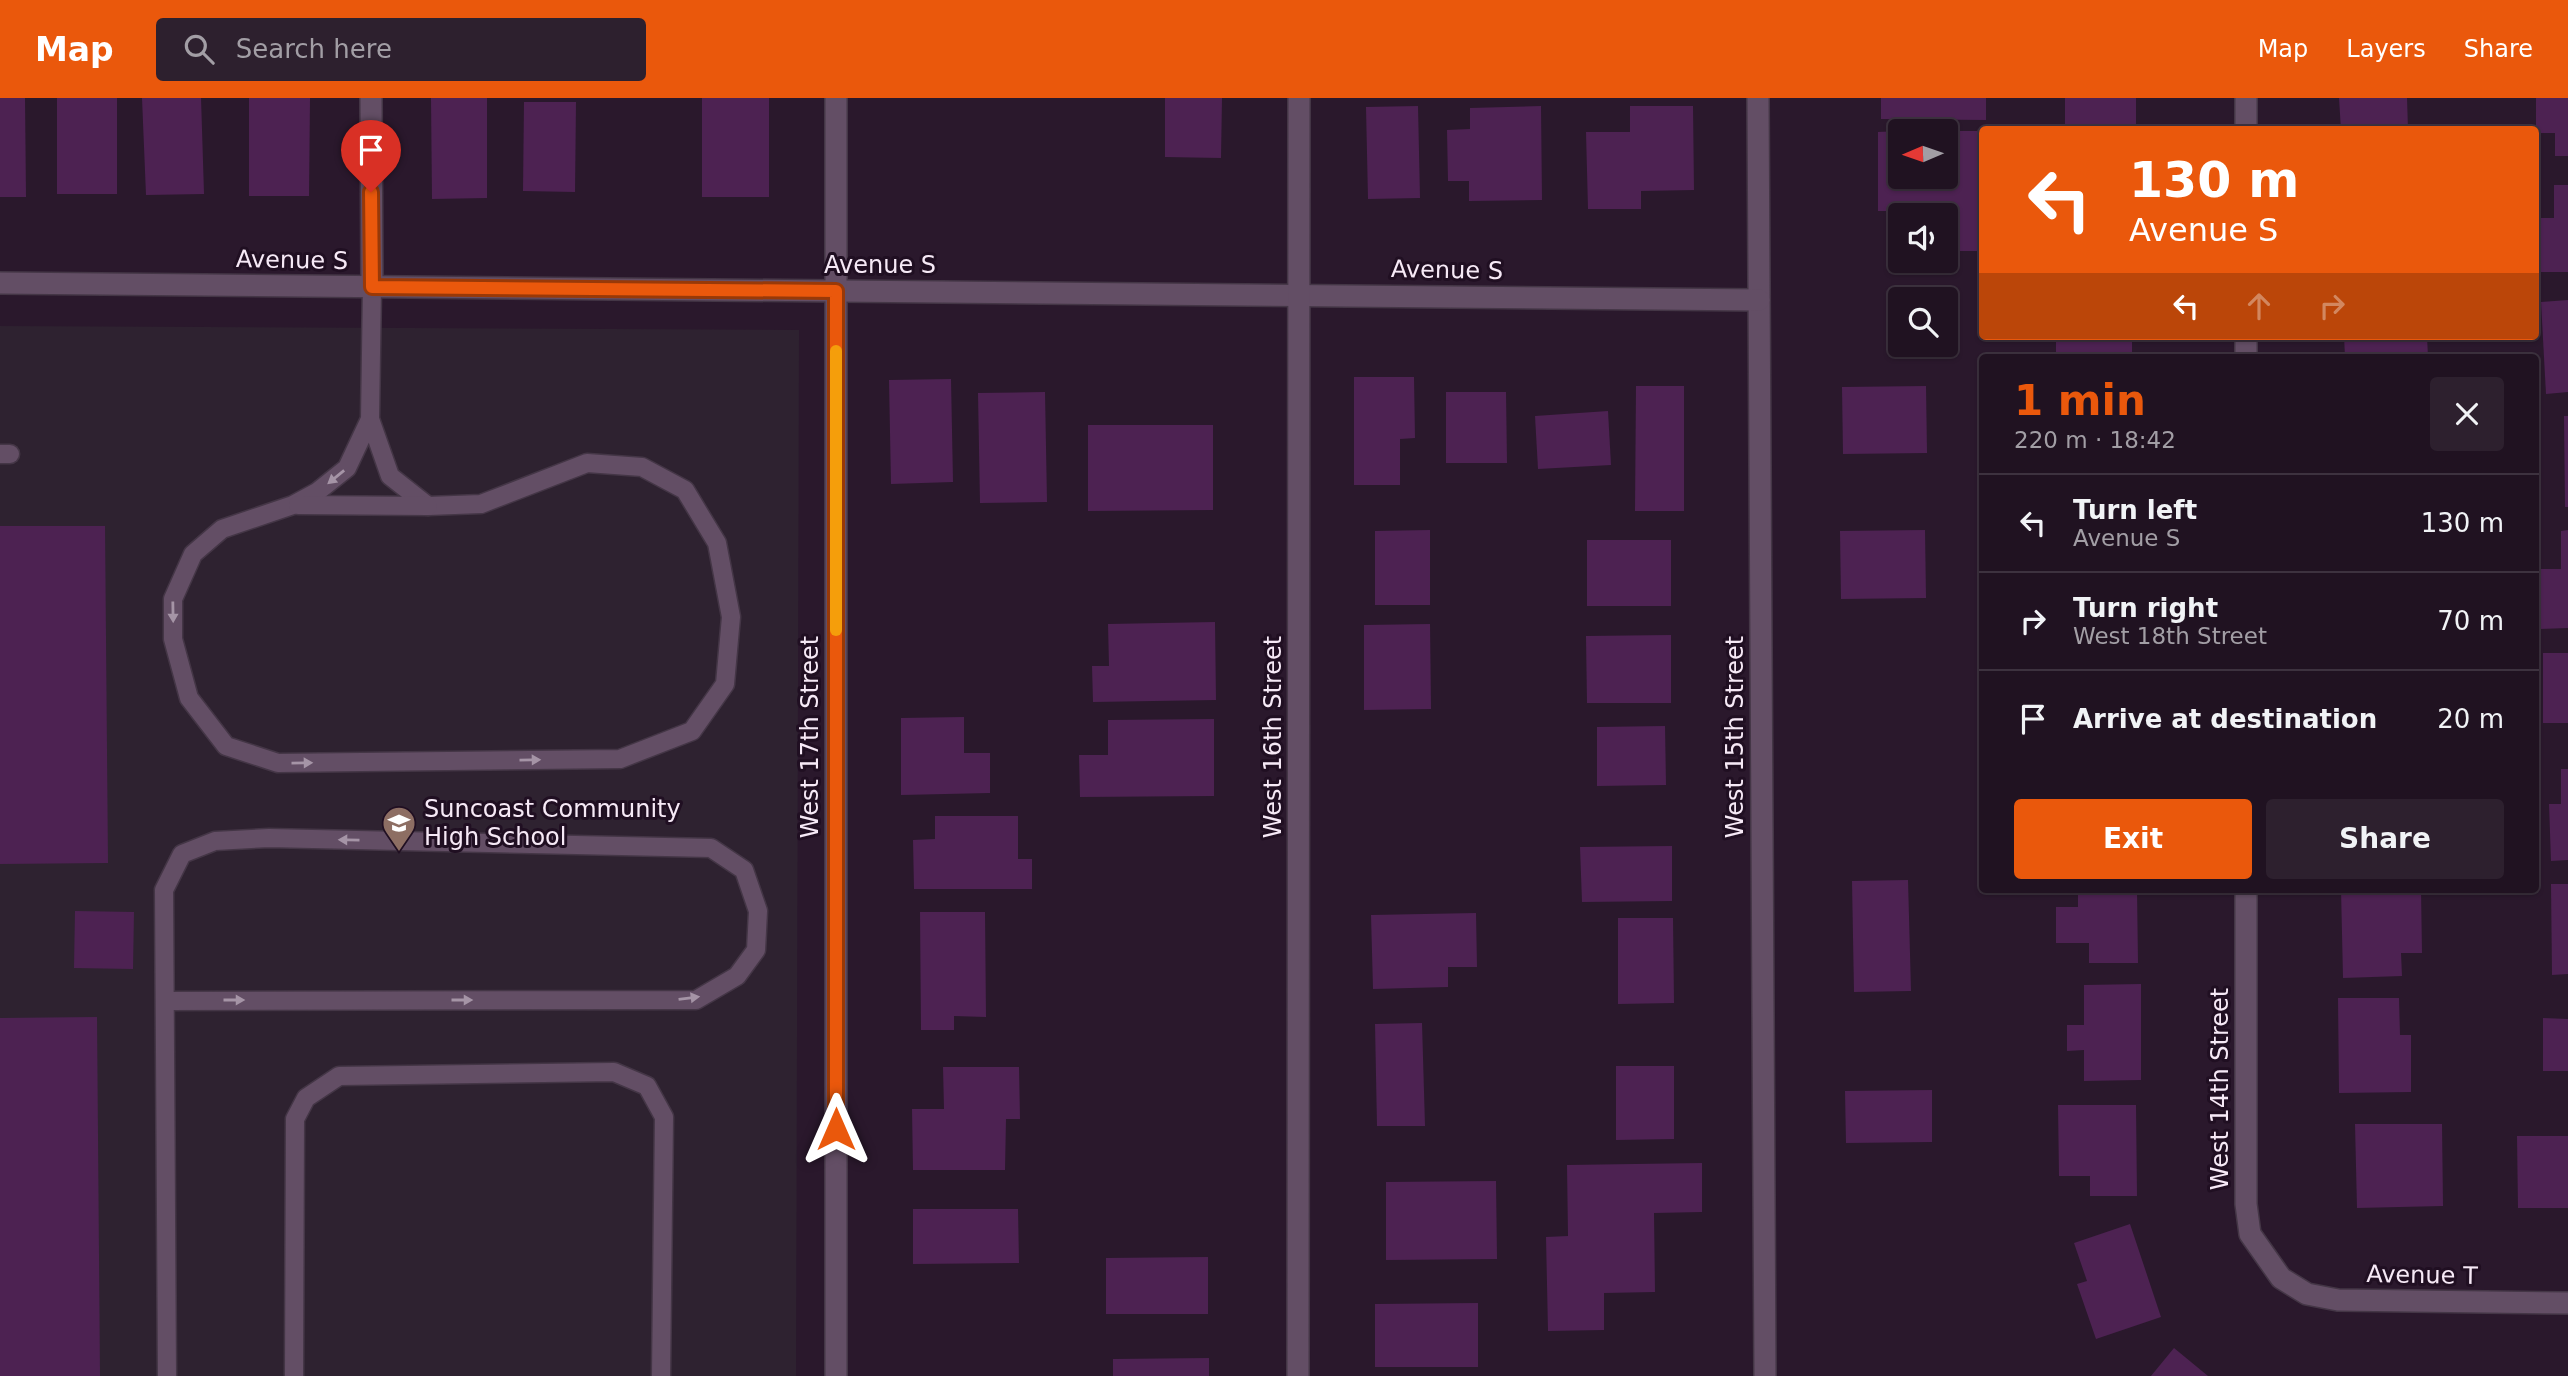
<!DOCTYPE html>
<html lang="en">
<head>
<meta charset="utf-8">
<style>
	body { margin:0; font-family:"DejaVu Sans",sans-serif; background:#2d202e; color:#f1f3f6; height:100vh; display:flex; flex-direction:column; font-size:26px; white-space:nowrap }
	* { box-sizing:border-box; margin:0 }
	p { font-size:23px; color:#a29ea5 }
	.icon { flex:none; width:38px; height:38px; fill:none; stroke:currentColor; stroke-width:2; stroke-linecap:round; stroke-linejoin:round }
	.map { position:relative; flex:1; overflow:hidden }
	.side { position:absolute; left:1979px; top:256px; width:560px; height:539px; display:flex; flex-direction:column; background:#201221; border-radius:7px; box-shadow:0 2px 5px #0004,0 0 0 2px #3d323f }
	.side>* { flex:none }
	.top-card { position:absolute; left:1979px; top:28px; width:560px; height:214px; border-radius:7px; box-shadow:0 2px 5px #0004,0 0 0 2px #3d323f; background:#ea580c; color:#fff; overflow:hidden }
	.needle { width:46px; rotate:268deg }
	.buttons { position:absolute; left:1888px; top:21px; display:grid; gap:14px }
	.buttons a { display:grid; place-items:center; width:70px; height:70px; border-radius:7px; background:#201221; box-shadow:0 2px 5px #0004,0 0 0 2px #3d323f; font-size:35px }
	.pin { position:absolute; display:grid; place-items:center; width:60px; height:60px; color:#fff; margin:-72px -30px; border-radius:50% 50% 50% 0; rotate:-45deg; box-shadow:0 0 7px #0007 }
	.pin .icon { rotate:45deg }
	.me { position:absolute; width:77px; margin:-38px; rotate:0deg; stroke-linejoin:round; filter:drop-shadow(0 0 5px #0008) }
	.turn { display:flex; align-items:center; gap:24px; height:147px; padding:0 35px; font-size:32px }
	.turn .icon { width:91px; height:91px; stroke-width:2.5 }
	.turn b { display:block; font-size:49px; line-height:60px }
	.lanes { display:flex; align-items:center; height:66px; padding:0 35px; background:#0003; justify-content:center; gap:35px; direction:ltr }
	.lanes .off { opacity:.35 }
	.round { display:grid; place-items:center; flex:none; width:74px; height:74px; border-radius:7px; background:#2d202e }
	.overview { display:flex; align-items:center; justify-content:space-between; height:119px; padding:0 35px }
	h1 { font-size:42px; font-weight:800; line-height:52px; color:#ea580c }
	.action { display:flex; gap:14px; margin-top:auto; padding:14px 35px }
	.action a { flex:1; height:80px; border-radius:7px; background:#ea580c; color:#fff; font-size:28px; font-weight:800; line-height:80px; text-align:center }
	.action a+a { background:#2d202e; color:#f1f3f6 }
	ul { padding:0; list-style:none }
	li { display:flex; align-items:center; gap:21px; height:98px; padding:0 35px; border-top:2px solid #3d323f }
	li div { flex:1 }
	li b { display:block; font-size:26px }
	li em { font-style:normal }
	header { display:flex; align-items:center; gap:42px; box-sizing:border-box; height:98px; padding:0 35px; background:#ea580c; color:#fff }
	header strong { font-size:33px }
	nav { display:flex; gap:38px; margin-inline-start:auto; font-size:24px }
	.search { width:490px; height:63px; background:#2d202e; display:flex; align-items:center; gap:18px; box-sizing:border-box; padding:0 24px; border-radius:7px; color:#a29ea5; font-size:26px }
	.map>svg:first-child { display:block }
	.education { fill:#2e2230 }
	.building { fill:#4d2252 }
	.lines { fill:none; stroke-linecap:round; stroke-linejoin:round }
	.lane-casing { stroke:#443646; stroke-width:21 }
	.street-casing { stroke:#443646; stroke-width:24 }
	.lane { stroke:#634e65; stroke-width:18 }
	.street { stroke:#634e65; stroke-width:21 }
	.oneway { fill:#a594a6 }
	.route-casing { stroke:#983908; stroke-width:18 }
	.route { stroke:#ea580c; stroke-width:12 }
	.slow { stroke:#f59e0b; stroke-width:12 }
	.labels { text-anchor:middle; stroke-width:6; stroke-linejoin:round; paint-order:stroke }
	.street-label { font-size:24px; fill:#f6e9f6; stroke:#200f22 }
	.poi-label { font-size:24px; fill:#f6e9f6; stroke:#200f22; text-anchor:start }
</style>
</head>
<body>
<header>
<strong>Map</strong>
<div class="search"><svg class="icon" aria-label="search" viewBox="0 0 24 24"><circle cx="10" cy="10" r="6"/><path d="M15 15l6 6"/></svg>Search here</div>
<nav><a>Map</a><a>Layers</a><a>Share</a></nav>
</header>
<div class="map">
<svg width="2568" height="1278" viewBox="0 0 2568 1278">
	<rect width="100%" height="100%" fill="#2a182c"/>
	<polygon class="education" points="0,228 799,232 796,1278 0,1278"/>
	<g class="building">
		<polygon points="0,0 25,0 26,99 0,99"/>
		<rect x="57" y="0" width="60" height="96"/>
		<polygon points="142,0 201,0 204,96 146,97"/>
		<polygon points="249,0 310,0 309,98 249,98"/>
		<polygon points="431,0 487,0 487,100 432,101"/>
		<rect x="702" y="0" width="67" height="99"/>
		<polygon points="1165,0 1222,0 1221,60 1165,59"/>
		<polygon points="1881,0 1986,0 1986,22 1881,21"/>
		<rect x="2065" y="0" width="71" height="32"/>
		<polygon points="2339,0 2407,0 2408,32 2341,32"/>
		<polygon points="2536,0 2568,0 2568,58 2555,58 2555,35 2536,35"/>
		<polygon points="524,4 576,4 575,94 523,93"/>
		<polygon points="1418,8 1420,100 1368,101 1366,9"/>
		<polygon points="1541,8 1542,102 1469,103 1469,83 1448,83 1447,32 1470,31 1470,10"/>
		<polygon points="1630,8 1693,8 1694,92 1641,93 1641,111 1588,111 1586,34 1630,34"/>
		<polygon points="1900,33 1900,79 1946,79 1946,33 1978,33 1980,153 1946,153 1946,117 1923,117 1923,113 1878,113 1878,34"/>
		<polygon points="2554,87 2568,87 2568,174 2536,174 2536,120 2554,120"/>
		<polygon points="2568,202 2568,294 2546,296 2541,204"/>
		<polygon points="2056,238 2132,238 2132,259 2056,257"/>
		<polygon points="2344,238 2427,238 2428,259 2345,259"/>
		<polygon points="1354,279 1414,279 1415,340 1400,341 1400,387 1354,387"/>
		<polygon points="951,281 953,384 891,386 889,282"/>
		<polygon points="1636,288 1684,288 1684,413 1635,413"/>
		<polygon points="1926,288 1927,355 1843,356 1842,289"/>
		<polygon points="1045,294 1047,404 980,405 978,295"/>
		<polygon points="1446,294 1506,294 1507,365 1446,365"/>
		<polygon points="1608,313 1611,367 1538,371 1535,318"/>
		<polygon points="2564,318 2568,318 2568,409 2565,409"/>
		<polygon points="1088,327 1213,327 1213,412 1088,413"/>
		<polygon points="0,428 105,428 108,765 0,766"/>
		<polygon points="1430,432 1430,507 1375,507 1375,433"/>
		<polygon points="1925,432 1926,500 1841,501 1840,433"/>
		<polygon points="2568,432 2568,530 2536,531 2536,471 2561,471 2561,433"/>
		<rect x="1587" y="442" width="84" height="66"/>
		<polygon points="1215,524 1216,602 1093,604 1092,568 1109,568 1108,526"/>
		<polygon points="1430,526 1431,611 1364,612 1364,527"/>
		<polygon points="1671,537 1671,605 1587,605 1586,538"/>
		<rect x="2543" y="555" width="25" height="70"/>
		<polygon points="964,619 964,655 990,655 990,695 901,697 901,620"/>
		<polygon points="1214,621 1214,698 1080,699 1079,657 1108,657 1108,622"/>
		<polygon points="1665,628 1666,687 1597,688 1597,629"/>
		<polygon points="2561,671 2568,671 2568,762 2551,763 2549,706 2561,706"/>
		<polygon points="935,718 1018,718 1018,761 1032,761 1032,791 914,791 913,742 935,741"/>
		<polygon points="1672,748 1672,803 1582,804 1580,749"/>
		<polygon points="1908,782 1911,893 1854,894 1852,783"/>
		<polygon points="2551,786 2568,786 2568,876 2552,877"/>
		<polygon points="2078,791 2137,791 2138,865 2089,865 2089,845 2056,845 2056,809 2078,809"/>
		<polygon points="2341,791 2421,791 2422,855 2401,855 2402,878 2343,880"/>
		<polygon points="75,813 134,814 133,871 74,870"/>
		<polygon points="920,814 985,814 986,919 954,918 954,932 921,932"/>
		<polygon points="1476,815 1477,869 1448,869 1448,889 1373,891 1371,817"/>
		<polygon points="1618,820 1673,820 1674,905 1618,906"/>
		<polygon points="2141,886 2141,982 2084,983 2084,952 2067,953 2067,927 2084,927 2084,887"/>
		<polygon points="2338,900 2399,900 2400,937 2411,937 2411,994 2339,995"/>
		<polygon points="97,919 100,1278 0,1278 0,920"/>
		<polygon points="2543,920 2568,921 2568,973 2543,973"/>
		<polygon points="1422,925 1425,1028 1377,1028 1375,926"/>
		<polygon points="1616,968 1674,968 1674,1041 1616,1042"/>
		<polygon points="943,969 1019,969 1020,1021 1006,1021 1005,1072 913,1072 912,1011 944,1011"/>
		<polygon points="1932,992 1932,1044 1846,1045 1845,993"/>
		<polygon points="2058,1007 2136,1007 2137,1098 2090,1098 2090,1078 2059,1078"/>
		<polygon points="2355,1026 2442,1026 2443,1108 2357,1110"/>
		<polygon points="2517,1038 2568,1038 2568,1110 2518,1110"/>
		<polygon points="1702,1065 1702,1114 1654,1115 1655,1194 1604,1195 1604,1232 1548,1233 1546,1139 1568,1138 1567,1067"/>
		<polygon points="1496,1083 1497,1161 1386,1162 1386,1084"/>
		<polygon points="913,1111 1018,1111 1019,1165 913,1166"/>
		<polygon points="2130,1126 2161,1219 2096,1241 2077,1186 2087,1183 2074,1145"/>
		<polygon points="1208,1159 1208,1216 1106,1216 1106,1160"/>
		<polygon points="1478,1205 1478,1269 1375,1269 1375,1206"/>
		<polygon points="2174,1250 2208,1278 2151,1278"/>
		<polygon points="1209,1260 1209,1278 1113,1278 1113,1261"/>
	</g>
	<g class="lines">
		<defs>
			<g id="lane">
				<polyline points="370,321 347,370 317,394 293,407 222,431 193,456 173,501 173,541 189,600 226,648 278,665 620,661 692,633 725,586 731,519 717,445 685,392 642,369 587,365 481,406 428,408 390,378 370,321 372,189"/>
				<polyline points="0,356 10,356"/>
				<polyline points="298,407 428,408"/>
				<polyline points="166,903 696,902 737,878 756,852 758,813 744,772 711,750 269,740 215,743 182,756 164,792 167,1278"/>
				<polyline points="294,1278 295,1021 306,1000 339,978 614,974 647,988 664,1019 661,1278"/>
			</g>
			<g id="street">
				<polyline points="371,0 372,189"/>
				<polyline points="1758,0 1765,1278"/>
				<polyline points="2246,0 2246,32"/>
				<polyline points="0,185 1759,202"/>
				<polyline points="2246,238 2246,259"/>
				<polyline points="2246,791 2246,1106 2250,1136 2281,1180 2307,1196 2338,1202 2568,1205"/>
				<polyline points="836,1278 836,0"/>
				<polyline points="1298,1278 1299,0"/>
			</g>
		</defs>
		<use href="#lane" class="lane-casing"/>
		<use href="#street" class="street-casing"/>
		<use href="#lane" class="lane"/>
		<use href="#street" class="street"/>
	</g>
	<defs><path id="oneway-solid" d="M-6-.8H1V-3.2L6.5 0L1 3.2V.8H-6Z" transform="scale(1.75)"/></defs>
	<g class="oneway">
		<use href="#oneway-solid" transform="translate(336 379) rotate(141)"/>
		<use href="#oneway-solid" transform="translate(173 514) rotate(89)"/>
		<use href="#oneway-solid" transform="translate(530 662) rotate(-1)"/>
		<use href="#oneway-solid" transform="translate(302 665) rotate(-1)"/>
		<use href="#oneway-solid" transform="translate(349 742) rotate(-179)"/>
		<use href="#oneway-solid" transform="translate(689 900) rotate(-7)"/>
		<use href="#oneway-solid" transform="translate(234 902)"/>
		<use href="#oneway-solid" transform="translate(462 902)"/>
	</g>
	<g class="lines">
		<defs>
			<polyline id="route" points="371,94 372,189 836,193 836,1031"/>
		</defs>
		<use href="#route" class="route-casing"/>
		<use href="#route" class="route"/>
		<polyline class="slow" points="836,532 836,253"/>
	</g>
	<defs>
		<symbol id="school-pin" viewBox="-11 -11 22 30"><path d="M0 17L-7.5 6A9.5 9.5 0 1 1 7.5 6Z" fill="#8d6e63" stroke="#200f22"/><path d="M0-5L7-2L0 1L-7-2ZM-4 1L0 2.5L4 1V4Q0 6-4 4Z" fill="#fff"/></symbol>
	</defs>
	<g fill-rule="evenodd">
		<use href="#school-pin" x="380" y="706" width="38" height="52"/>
	</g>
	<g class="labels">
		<g class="street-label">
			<text transform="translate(292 162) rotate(1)" y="8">Avenue S</text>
			<text x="880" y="175">Avenue S</text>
			<text transform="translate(1447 172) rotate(1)" y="8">Avenue S</text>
			<text transform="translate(810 639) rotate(-90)" y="8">West 17th Street</text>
			<text transform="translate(1273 639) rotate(-90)" y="8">West 16th Street</text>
			<text transform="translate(1735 639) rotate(-90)" y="8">West 15th Street</text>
			<text transform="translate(2220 991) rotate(-90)" y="8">West 14th Street</text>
			<text transform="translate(2422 1177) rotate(1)" y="8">Avenue T</text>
		</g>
		<g class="poi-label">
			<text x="424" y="719">Suncoast Community<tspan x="424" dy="28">High School</tspan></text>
		</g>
	</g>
</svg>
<div class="buttons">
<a><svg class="needle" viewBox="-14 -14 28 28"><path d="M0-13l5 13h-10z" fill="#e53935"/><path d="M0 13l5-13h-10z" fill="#a29ea5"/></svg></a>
<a><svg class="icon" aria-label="sound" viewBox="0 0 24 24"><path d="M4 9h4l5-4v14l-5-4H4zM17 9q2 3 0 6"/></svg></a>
<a><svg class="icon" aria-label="search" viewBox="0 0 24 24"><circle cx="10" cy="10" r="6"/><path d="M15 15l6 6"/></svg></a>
</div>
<div class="pin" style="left:371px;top:94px;background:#d93025"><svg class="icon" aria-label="arrive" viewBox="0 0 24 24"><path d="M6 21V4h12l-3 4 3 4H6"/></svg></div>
<svg class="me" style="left:836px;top:1031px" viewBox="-20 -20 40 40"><path d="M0-17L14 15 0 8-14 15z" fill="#ea580c" stroke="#fff" stroke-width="4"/></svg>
<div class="top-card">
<div class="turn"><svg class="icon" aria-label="left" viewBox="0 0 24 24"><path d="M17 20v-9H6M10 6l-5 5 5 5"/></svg><div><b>130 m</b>Avenue S</div></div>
<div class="lanes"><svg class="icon" aria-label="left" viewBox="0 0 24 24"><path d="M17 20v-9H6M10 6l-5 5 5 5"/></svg><svg class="icon off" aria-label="ahead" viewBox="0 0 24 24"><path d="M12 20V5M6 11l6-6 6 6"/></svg><svg class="icon off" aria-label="right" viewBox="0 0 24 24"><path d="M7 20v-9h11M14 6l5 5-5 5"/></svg></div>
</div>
<section class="side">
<div class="overview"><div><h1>1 min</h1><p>220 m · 18:42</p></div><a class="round"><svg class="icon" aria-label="close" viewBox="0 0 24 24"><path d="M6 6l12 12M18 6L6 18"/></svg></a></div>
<ul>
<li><svg class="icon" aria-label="left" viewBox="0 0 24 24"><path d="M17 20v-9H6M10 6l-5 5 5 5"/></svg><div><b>Turn left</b><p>Avenue S</p></div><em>130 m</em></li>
<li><svg class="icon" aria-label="right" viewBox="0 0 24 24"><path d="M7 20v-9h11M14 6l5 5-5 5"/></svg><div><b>Turn right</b><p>West 18th Street</p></div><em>70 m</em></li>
<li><svg class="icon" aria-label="arrive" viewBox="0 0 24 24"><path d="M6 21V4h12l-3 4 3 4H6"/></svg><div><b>Arrive at destination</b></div><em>20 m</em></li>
</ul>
<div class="action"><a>Exit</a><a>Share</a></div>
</section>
</div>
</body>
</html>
